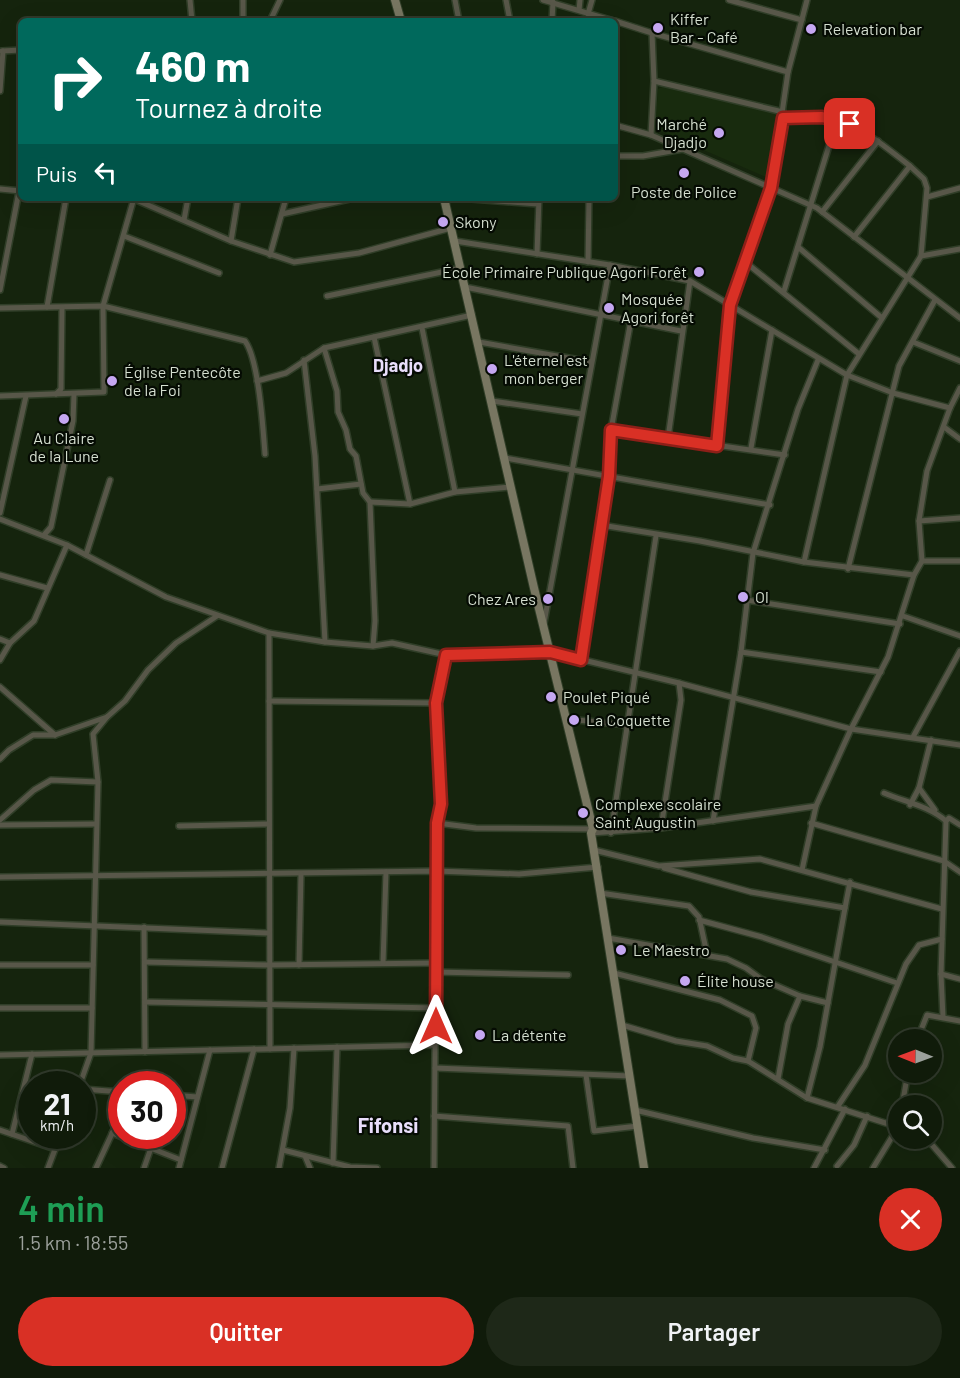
<!DOCTYPE html>
<html lang="fr">
<head>
<meta charset="utf-8">
<style>
	body { margin:0; font-family:Barlow,sans-serif; background:#1e2818; color:#f1f3f6; height:100vh; display:flex; flex-direction:column; font-size:22px; white-space:nowrap }
	* { box-sizing:border-box; margin:0 }
	p { font-size:20px; color:#9ca19c }
	.icon { flex:none; width:33px; height:33px; fill:none; stroke:currentColor; stroke-width:2; stroke-linecap:round; stroke-linejoin:round }
	.map { position:relative; height:1168px; overflow:hidden }
	.panel { display:flex; flex-direction:column; background:#101b0a; flex:1 }
	.panel>* { flex:none }
	.top-card { position:absolute; left:18px; top:18px; width:600px; height:183px; border-radius:9px; box-shadow:0 6px 24px #0002,0 0 0 2px #30392b; background:#00695c; color:#fff; overflow:hidden }
	.needle { width:39px; rotate:271deg }
	.controls { position:absolute; left:888px; top:1029px; display:grid; gap:12px }
	.controls a { display:grid; place-items:center; width:54px; height:54px; border-radius:50%; background:#101b0a; box-shadow:0 6px 24px #0002,0 0 0 2px #30392b; font-size:30px }
	.speed { position:absolute; left:18px; top:1071px; display:flex; gap:12px; font-size:30px; font-weight:700; text-align:center }
	.speed>* { display:grid; place-content:center; width:78px; height:78px; border-radius:50%; background:#101b0a; box-shadow:0 6px 24px #0002,0 0 0 2px #30392b; line-height:1 }
	.speed small { font-size:15px; font-weight:400 }
	.speed .limit { border:9px solid #d22; background:#fff; color:#111 }
	.pin { position:absolute; display:grid; place-items:center; width:51px; height:51px; color:#fff; margin:-26px; border-radius:12px; box-shadow:0 3px 9px #0006 }
	.me { position:absolute; width:66px; margin:-33px; rotate:0deg; stroke-linejoin:round; filter:drop-shadow(0 0 4px #0008) }
	.turn { display:flex; align-items:center; gap:21px; height:126px; padding:0 18px; font-size:27px }
	.turn .icon { width:78px; height:78px; stroke-width:2.5 }
	.turn b { display:block; font-size:42px; line-height:51px }
	.then { display:flex; align-items:center; height:57px; padding:0 18px; background:#0003; gap:12px; font-size:22px }
	.round { display:grid; place-items:center; flex:none; width:63px; height:63px; border-radius:32px; background:#1e2818 }
	.overview { display:flex; align-items:center; justify-content:space-between; height:102px; padding:0 18px }
	h1 { font-size:36px; font-weight:600; line-height:45px; color:#1e9e55 }
	.action { display:flex; gap:12px; margin-top:auto; padding:12px 18px }
	.action a { flex:1; height:69px; border-radius:36px; background:#d93025; color:#fff; font-size:24px; font-weight:600; line-height:69px; text-align:center }
	.action a+a { background:#1e2818; color:#f1f3f6 }
	.map>svg:first-child { display:block }
	.built { fill:#182b0e }
	.lines { fill:none; stroke-linecap:round; stroke-linejoin:round }
	.minor-casing { stroke:#303e28; stroke-width:8 }
	.secondary-casing { stroke:#303e28; stroke-width:10 }
	.minor { stroke:#585749; stroke-width:5 }
	.secondary { stroke:#787661; stroke-width:8 }
	.route-casing { stroke:#8d1f18; stroke-width:15 }
	.route { stroke:#d93025; stroke-width:10 }
	.poi-dot { fill:#c5a7f1; stroke:#050b03; stroke-width:2 }
	.labels { text-anchor:middle; stroke-width:4.5; stroke-linejoin:round; paint-order:stroke }
	.poi-label { font-size:16px; fill:#d5dfd0; stroke:#050b03; text-anchor:start }
	.neighbourhood-label { font-size:18px; font-weight:bold; fill:#e9defb; stroke:#050b03 }
	.quarter-label { font-size:20px; font-weight:bold; fill:#e9defb; stroke:#050b03 }
</style>
</head>
<body>
<div class="map">
<svg width="960" height="1168" viewBox="0 0 960 1168">
	<rect width="100%" height="100%" fill="#15240d"/>
	<polygon class="built" points="662,87 779,114 773,155 766,177 655,129 658,89"/>
	<g class="lines">
		<defs>
			<g id="minor">
				<polyline points="190,0 192,21"/>
				<polyline points="455,0 459,21"/>
				<polyline points="506,0 510,21"/>
				<polyline points="543,0 614,21"/>
				<polyline points="729,0 802,20"/>
				<polyline points="579,10 580,0"/>
				<polyline points="588,14 592,0"/>
				<polyline points="243,21 243,0"/>
				<polyline points="270,21 280,0"/>
				<polyline points="552,21 553,2"/>
				<polyline points="615,21 652,33 654,81 651,135"/>
				<polyline points="652,33 788,72"/>
				<polyline points="2,51 21,50"/>
				<polyline points="654,81 783,112"/>
				<polyline points="0,91 3,51"/>
				<path d="M783,118c66,-1 76,8 127,48"/>
				<polyline points="615,125 651,135 817,208 960,318"/>
				<polyline points="615,156 643,156 683,149"/>
				<polyline points="0,189 21,191"/>
				<polyline points="927,197 960,188"/>
				<polyline points="125,198 134,199 231,241 294,262 359,253 451,228"/>
				<polyline points="459,198 538,204"/>
				<polyline points="822,212 878,141"/>
				<polyline points="282,214 354,198"/>
				<polyline points="184,220 188,198"/>
				<polyline points="124,236 219,273"/>
				<polyline points="231,241 238,198"/>
				<polyline points="455,241 610,265 690,281 847,375 893,393 950,408"/>
				<polyline points="798,247 882,318"/>
				<polyline points="537,254 539,198"/>
				<polyline points="270,255 286,198"/>
				<polyline points="921,256 960,249"/>
				<polyline points="744,261 859,354"/>
				<polyline points="588,262 589,198"/>
				<polyline points="465,287 681,331"/>
				<polyline points="0,290 21,181"/>
				<polyline points="784,291 837,120"/>
				<polyline points="327,296 461,268"/>
				<polyline points="47,307 66,198"/>
				<path d="M0,308l103,-2 142,35c14,19 18,88 20,113"/>
				<polyline points="422,328 455,492"/>
				<polyline points="374,337 410,504"/>
				<polyline points="479,342 591,362"/>
				<polyline points="913,342 960,361"/>
				<polyline points="324,348 337,391 338,412 346,430 350,449 356,456 363,493 370,502 375,621 373,646"/>
				<polyline points="304,360 315,456 325,642"/>
				<polyline points="257,381 286,373 324,348 472,315"/>
				<polyline points="56,394 61,389 62,308"/>
				<polyline points="0,396 104,392 103,306 134,198"/>
				<polyline points="492,401 582,414"/>
				<polyline points="944,427 960,439"/>
				<polyline points="611,430 785,455"/>
				<polyline points="668,438 690,281"/>
				<polyline points="717,446 730,305 771,188 788,72 807,0"/>
				<polyline points="751,448 772,330"/>
				<polyline points="505,458 770,505"/>
				<polyline points="317,489 361,484"/>
				<polyline points="370,502 410,504 455,492 511,487"/>
				<polyline points="0,513 26,396"/>
				<polyline points="0,519 67,545 166,597 269,633 325,642 373,646 392,643 446,655 550,652 679,683 851,729 960,745"/>
				<polyline points="919,521 960,518"/>
				<polyline points="601,525 700,541 804,562 914,575"/>
				<polyline points="44,535 51,527 73,421 74,394"/>
				<polyline points="86,555 110,480"/>
				<polyline points="922,561 960,561"/>
				<polyline points="804,562 847,375 921,256 927,188 924,179 910,166 854,237"/>
				<polyline points="848,569 899,366 935,300"/>
				<polyline points="0,575 47,588"/>
				<polyline points="746,600 900,624"/>
				<polyline points="903,616 960,636"/>
				<polyline points="544,623 610,265"/>
				<polyline points="269,633 270,1049"/>
				<polyline points="0,639 10,643"/>
				<polyline points="741,652 881,672"/>
				<polyline points="0,660 10,643 34,621 67,545"/>
				<polyline points="581,660 609,475 611,430 631,320"/>
				<polyline points="0,687 55,735"/>
				<polyline points="269,701 436,703"/>
				<polyline points="567,719 627,725"/>
				<polyline points="913,737 960,651"/>
				<polyline points="0,759 9,750 33,735 55,735 107,717 125,701 148,670 176,643 217,616"/>
				<polyline points="919,788 935,810"/>
				<path d="M884,793c21,9 45,13 62,28"/>
				<polyline points="910,805 919,788 931,740"/>
				<polyline points="0,820 34,790 51,780 98,782"/>
				<polyline points="713,821 741,652 753,553 798,409 818,360"/>
				<polyline points="437,823 476,828 593,829"/>
				<polyline points="811,823 944,861 960,872"/>
				<polyline points="0,825 96,824"/>
				<polyline points="179,826 267,824"/>
				<polyline points="661,828 681,700 679,683"/>
				<polyline points="591,833 661,828 816,806"/>
				<polyline points="611,833 656,536"/>
				<polyline points="594,850 659,866 760,859 942,909"/>
				<polyline points="664,868 751,892 845,908 850,882"/>
				<polyline points="802,870 816,806 851,729 888,657 914,575 922,561 919,521 927,471 950,408 960,388"/>
				<polyline points="0,877 436,871 519,874 598,867"/>
				<polyline points="600,893 689,906 699,917 707,954"/>
				<polyline points="699,920 762,937 897,983"/>
				<polyline points="0,922 268,933"/>
				<polyline points="144,927 145,1052"/>
				<polyline points="608,938 727,959 746,968 761,979 800,996 828,1003"/>
				<polyline points="145,962 269,965 436,963"/>
				<polyline points="383,963 386,872"/>
				<polyline points="0,965 93,965"/>
				<polyline points="299,965 301,874"/>
				<polyline points="436,972 568,975"/>
				<polyline points="614,973 720,1000 752,1016 756,1028 748,1061"/>
				<polyline points="941,974 960,979"/>
				<polyline points="145,1002 436,1008"/>
				<polyline points="0,1008 92,1008"/>
				<polyline points="943,1017 941,974 946,821 949,818 960,825"/>
				<polyline points="622,1025 676,1041 707,1046 733,1058 748,1061 807,1098 898,1127"/>
				<polyline points="917,1040 927,1015 960,1021"/>
				<polyline points="0,1055 435,1045"/>
				<polyline points="435,1068 630,1076"/>
				<polyline points="586,1075 594,1131 638,1126"/>
				<polyline points="778,1079 788,1024 800,996"/>
				<polyline points="80,1084 91,1053 98,782 93,734 107,717"/>
				<polyline points="82,1089 122,1092"/>
				<polyline points="172,1095 197,1097"/>
				<polyline points="807,1098 820,1047 845,908"/>
				<polyline points="838,1106 865,1065 906,964 919,945 942,939"/>
				<polyline points="902,1106 908,1072"/>
				<polyline points="635,1110 753,1138 825,1150"/>
				<polyline points="434,1116 568,1126 573,1168"/>
				<polyline points="0,1130 55,1149"/>
				<polyline points="112,1133 181,1160"/>
				<polyline points="12,1134 32,1054"/>
				<polyline points="926,1138 952,1168"/>
				<polyline points="283,1150 350,1167 377,1168"/>
				<polyline points="305,1156 310,1168"/>
				<polyline points="333,1163 337,1047"/>
				<polyline points="0,1166 4,1168"/>
				<polyline points="837,1166 854,1145 867,1116"/>
				<polyline points="48,1168 60,1136"/>
				<polyline points="96,1168 122,1112"/>
				<polyline points="144,1168 151,1148"/>
				<polyline points="179,1168 210,1050"/>
				<polyline points="222,1168 254,1049"/>
				<polyline points="279,1168 290,1108 294,1048"/>
				<polyline points="434,1168 437,823 441,804 436,703 446,655"/>
				<polyline points="814,1168 845,1109"/>
				<polyline points="873,1168 898,1127"/>
			</g>
			<g id="secondary">
				<polyline points="395,0 401,21"/>
				<polyline points="444,198 534,588 593,829 591,833 644,1168"/>
			</g>
		</defs>
		<use href="#minor" class="minor-casing"/>
		<use href="#secondary" class="secondary-casing"/>
		<use href="#minor" class="minor"/>
		<use href="#secondary" class="secondary"/>
	</g>
	<g class="lines">
		<defs>
			<polyline id="route" points="436,1026 437,823 441,804 436,703 446,655 550,652 581,660 609,476 611,430 717,446 730,305 771,188 783,118 822,117 850,124"/>
		</defs>
		<use href="#route" class="route-casing"/>
		<use href="#route" class="route"/>
	</g>
	<g class="poi-dot">
		<circle cx="658" cy="28" r="6"/>
		<circle cx="811" cy="29" r="6"/>
		<circle cx="719" cy="133" r="6"/>
		<circle cx="684" cy="173" r="6"/>
		<circle cx="443" cy="222" r="6"/>
		<circle cx="699" cy="272" r="6"/>
		<circle cx="609" cy="308" r="6"/>
		<circle cx="492" cy="369" r="6"/>
		<circle cx="112" cy="381" r="6"/>
		<circle cx="64" cy="419" r="6"/>
		<circle cx="743" cy="597" r="6"/>
		<circle cx="548" cy="599" r="6"/>
		<circle cx="551" cy="697" r="6"/>
		<circle cx="574" cy="720" r="6"/>
		<circle cx="583" cy="813" r="6"/>
		<circle cx="621" cy="950" r="6"/>
		<circle cx="685" cy="981" r="6"/>
		<circle cx="480" cy="1035" r="6"/>
	</g>
	<g class="labels">
		<g class="poi-label">
			<text x="670" y="25">Kiffer<tspan x="670" dy="18">Bar - Café</tspan></text>
			<text x="823" y="35">Relevation bar</text>
			<text x="707" y="130" text-anchor="end">Marché<tspan x="707" dy="18">Djadjo</tspan></text>
			<text x="684" y="198" text-anchor="middle">Poste de Police</text>
			<text x="455" y="228">Skony</text>
			<text x="687" y="278" text-anchor="end">École Primaire Publique Agori Forêt</text>
			<text x="621" y="305">Mosquée<tspan x="621" dy="18">Agori forêt</tspan></text>
			<text x="504" y="366">L'éternel est<tspan x="504" dy="18">mon berger</tspan></text>
			<text x="124" y="378">Église Pentecôte<tspan x="124" dy="18">de la Foi</tspan></text>
			<text x="64" y="444" text-anchor="middle">Au Claire<tspan x="64" dy="18">de la Lune</tspan></text>
			<text x="755" y="603">Ol</text>
			<text x="536" y="605" text-anchor="end">Chez Ares</text>
			<text x="563" y="703">Poulet Piqué</text>
			<text x="586" y="726">La Coquette</text>
			<text x="595" y="810">Complexe scolaire<tspan x="595" dy="18">Saint Augustin</tspan></text>
			<text x="633" y="956">Le Maestro</text>
			<text x="697" y="987">Élite house</text>
			<text x="492" y="1041">La détente</text>
		</g>
		<g class="neighbourhood-label">
			<text x="398" y="372">Djadjo</text>
		</g>
		<g class="quarter-label">
			<text x="388" y="1133">Fifonsi</text>
		</g>
	</g>
</svg>
<div class="controls">
<a><svg class="needle" viewBox="-14 -14 28 28"><path d="M0-13l5 13h-10z" fill="#e53935"/><path d="M0 13l5-13h-10z" fill="#9ca19c"/></svg></a>
<a><svg class="icon" aria-label="search" viewBox="0 0 24 24"><circle cx="10" cy="10" r="6"/><path d="M15 15l6 6"/></svg></a>
</div>
<div class="speed"><div>21<small>km/h</small></div><div class="limit">30</div></div>
<div class="pin" style="left:850px;top:124px;background:#d93025"><svg class="icon" aria-label="arrive" viewBox="0 0 24 24"><path d="M6 21V4h12l-3 4 3 4H6"/></svg></div>
<svg class="me" style="left:436px;top:1026px" viewBox="-20 -20 40 40"><path d="M0-17L14 15 0 8-14 15z" fill="#d93025" stroke="#fff" stroke-width="4"/></svg>
<div class="top-card">
<div class="turn"><svg class="icon" aria-label="right" viewBox="0 0 24 24"><path d="M7 20v-9h11M14 6l5 5-5 5"/></svg><div><b>460 m</b>Tournez à droite</div></div>
<div class="then">Puis<svg class="icon" aria-label="left" viewBox="0 0 24 24"><path d="M17 20v-9H6M10 6l-5 5 5 5"/></svg></div>
</div>
</div>
<section class="panel">
<div class="overview"><div><h1>4 min</h1><p>1.5 km · 18:55</p></div><a class="round" style="background:#d93025;color:#fff"><svg class="icon" aria-label="close" viewBox="0 0 24 24"><path d="M6 6l12 12M18 6L6 18"/></svg></a></div>
<div class="action"><a>Quitter</a><a>Partager</a></div>
</section>
</body>
</html>
